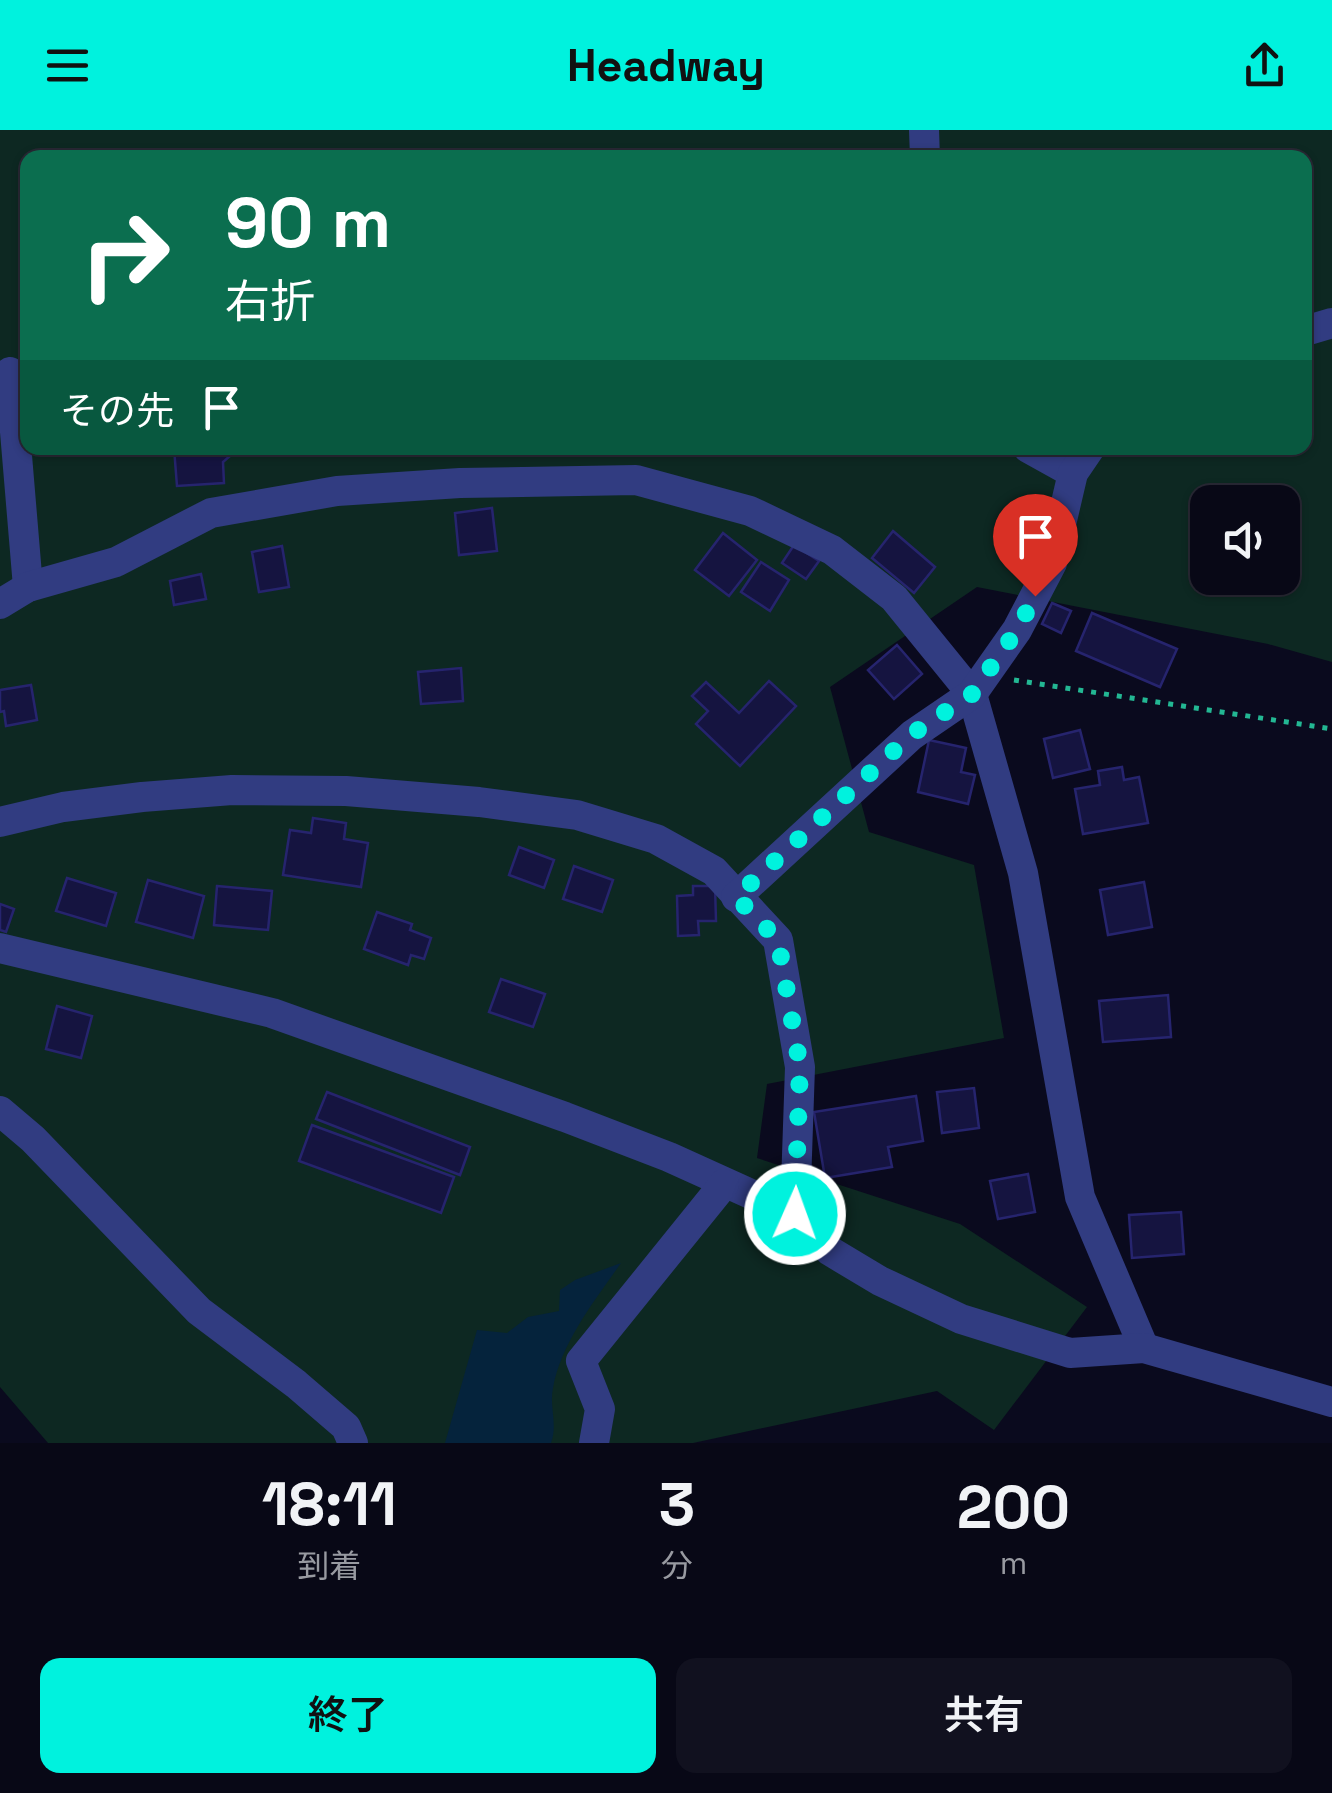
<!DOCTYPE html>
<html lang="ja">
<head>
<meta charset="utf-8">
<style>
	body { margin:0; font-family:"Space Grotesk","Noto Sans JP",sans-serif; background:#11111f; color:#f1f3f6; height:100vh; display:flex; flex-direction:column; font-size:38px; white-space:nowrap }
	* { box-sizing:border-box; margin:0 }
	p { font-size:32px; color:#989aa1 }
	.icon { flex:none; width:55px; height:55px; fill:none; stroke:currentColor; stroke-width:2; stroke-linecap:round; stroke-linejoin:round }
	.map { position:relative; height:1313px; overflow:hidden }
	.panel { display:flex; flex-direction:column; background:#080816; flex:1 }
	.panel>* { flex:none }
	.hud { position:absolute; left:20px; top:20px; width:1292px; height:305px; border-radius:20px; box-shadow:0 2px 8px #0004,0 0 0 2px #292935; background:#0b6e4f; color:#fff; overflow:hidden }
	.fabs { position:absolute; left:1190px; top:355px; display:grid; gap:20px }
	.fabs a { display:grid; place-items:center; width:110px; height:110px; border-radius:20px; background:#080816; box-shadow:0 2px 8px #0004,0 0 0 2px #292935; font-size:50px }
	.pin { position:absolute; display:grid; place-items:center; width:85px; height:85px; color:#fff; margin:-102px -42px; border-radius:50% 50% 50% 0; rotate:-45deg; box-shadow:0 0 10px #0007 }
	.pin .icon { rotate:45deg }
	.me { position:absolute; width:110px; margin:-55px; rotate:2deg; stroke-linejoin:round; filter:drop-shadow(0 0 8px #0008) }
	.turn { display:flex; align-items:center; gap:35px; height:210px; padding:0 40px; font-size:45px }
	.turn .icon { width:130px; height:130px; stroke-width:2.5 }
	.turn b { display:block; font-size:70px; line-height:85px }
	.then { display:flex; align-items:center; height:95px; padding:0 40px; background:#0003; gap:20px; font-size:38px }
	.eta { display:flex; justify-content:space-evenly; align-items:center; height:170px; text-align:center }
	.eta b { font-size:60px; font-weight:600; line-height:70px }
	.cta { display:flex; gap:20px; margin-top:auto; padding:20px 40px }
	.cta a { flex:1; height:115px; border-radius:20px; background:#00f2de; color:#111; font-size:40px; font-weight:600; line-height:115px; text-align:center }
	.cta a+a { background:#11111f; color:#f1f3f6 }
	header { display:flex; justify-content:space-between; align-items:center; height:130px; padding:0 40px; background:#00f2de; color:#111; font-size:45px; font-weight:600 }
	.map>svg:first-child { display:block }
	.green { fill:#0d2822; fill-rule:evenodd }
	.water { fill:#05233c }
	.building { fill:#151440; stroke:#26246e; stroke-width:2.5 }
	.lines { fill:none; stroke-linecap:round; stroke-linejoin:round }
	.path { stroke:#23b793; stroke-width:5; stroke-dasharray:5 8; stroke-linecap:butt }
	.minor { stroke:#313c81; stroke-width:30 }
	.route { stroke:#00f2de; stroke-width:18; stroke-dasharray:0 32.4 }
</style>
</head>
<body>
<header><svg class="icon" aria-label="menu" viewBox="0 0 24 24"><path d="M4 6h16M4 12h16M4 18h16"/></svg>Headway<svg class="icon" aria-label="share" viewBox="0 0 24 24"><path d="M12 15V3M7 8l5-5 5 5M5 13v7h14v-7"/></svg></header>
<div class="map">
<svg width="1332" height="1313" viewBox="0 0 1332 1313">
	<rect width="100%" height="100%" fill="#0a0a1e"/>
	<path class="green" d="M0,0h1332v532l-64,-18 -291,-57 -147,100 39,145 105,33 30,173 -237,46 -10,74 203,66 127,83 -93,123 -57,-39 -244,52h-645l-48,-56zM28,28h1277v290h-1277zM1208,372h74v76h-74z"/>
	<path class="water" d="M621,1133c-26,37 -60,80 -68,125 -4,19 5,36 -2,55h-106l32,-113 30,3 21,-16 31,-6 1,-21 15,-10z"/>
	<g class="building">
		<polygon points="174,318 229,318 230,326 223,332 224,353 177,356"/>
		<polygon points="492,378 497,421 459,425 455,383"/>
		<polygon points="893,401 935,437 914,463 872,428"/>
		<polygon points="723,403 757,430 729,466 695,440"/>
		<polygon points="794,415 819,431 806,449 782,433"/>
		<polygon points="282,416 289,457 259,462 252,422"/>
		<polygon points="761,432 789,450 770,481 741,462"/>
		<polygon points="201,444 206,469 174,475 170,451"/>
		<polygon points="1052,473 1071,481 1061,503 1042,494"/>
		<polygon points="1092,483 1177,519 1160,557 1076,521"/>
		<polygon points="897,515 922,544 894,569 868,540"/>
		<polygon points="461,538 463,571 421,574 418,542"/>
		<polygon points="769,551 796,576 740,636 696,594 708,581 692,566 706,552 739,583"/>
		<polygon points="31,555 37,590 6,596 4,581 0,582 0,560"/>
		<polygon points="1080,600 1090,639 1053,648 1044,609"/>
		<polygon points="929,610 966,618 961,642 975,645 968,674 918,662"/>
		<polygon points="1122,637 1124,650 1139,647 1148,693 1083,704 1075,659 1100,655 1098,641"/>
		<polygon points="313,688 346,693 344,709 368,713 361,757 283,745 290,700 311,703"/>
		<polygon points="519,717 554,730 544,758 509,745"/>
		<polygon points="574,736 613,750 602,782 563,769"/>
		<polygon points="67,748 116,763 106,796 56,781"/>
		<polygon points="148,750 204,766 193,808 136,792"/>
		<polygon points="1144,752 1152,797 1108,805 1100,760"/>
		<polygon points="217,756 272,761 268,800 214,795"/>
		<polygon points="693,756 715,756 716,791 698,791 699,805 678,806 677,766 693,765"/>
		<polygon points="0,774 14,779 6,802 0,800"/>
		<polygon points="377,782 412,794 410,800 431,808 424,829 411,825 408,835 364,819"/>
		<polygon points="501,849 545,864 533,897 489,882"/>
		<polygon points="1168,865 1171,907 1103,912 1099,871"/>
		<polygon points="57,876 92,886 81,928 46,919"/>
		<polygon points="974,958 979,998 942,1003 937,962"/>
		<polygon points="327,962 470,1017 460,1045 316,989"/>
		<polygon points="916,966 923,1011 888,1017 892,1037 825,1048 814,982"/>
		<polygon points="312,995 454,1047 441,1083 299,1031"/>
		<polygon points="1028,1044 1035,1082 998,1089 990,1051"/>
		<polygon points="1181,1082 1184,1124 1132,1128 1129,1085"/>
	</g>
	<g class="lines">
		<polyline class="path" points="1014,550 1332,599"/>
		<g class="minor">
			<polyline points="924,0 925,28"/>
			<polyline points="1305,201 1332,193"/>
			<polyline points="10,242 28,457"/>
			<polyline points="1028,318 1073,343"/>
			<polyline points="0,474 28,457 116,432 211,383 337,361 460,353 636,350 750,381 832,420 894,468 972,564 1023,743 1080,1067 1144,1218"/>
			<polyline points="0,692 63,677 142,667 232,660 346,661 479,672 577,685 656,709 714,741 778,810 800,937 795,1084"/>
			<polyline points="736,767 912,605 972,564 1017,500 1052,433 1073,343 1090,318"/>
			<polyline points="0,818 272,883 565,987 669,1027 795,1084 830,1121 880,1151 961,1189 1070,1223 1144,1218 1332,1272"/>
			<polyline points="0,981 33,1009 199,1181 296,1254 346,1297 353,1313"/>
			<polyline points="594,1313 600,1279 581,1231 724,1054"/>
		</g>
	</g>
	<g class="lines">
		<polyline class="route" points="795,1084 800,936 778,810 736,767 912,604 972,564 1017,500 1035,466"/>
	</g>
</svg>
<div class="fabs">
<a><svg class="icon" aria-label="sound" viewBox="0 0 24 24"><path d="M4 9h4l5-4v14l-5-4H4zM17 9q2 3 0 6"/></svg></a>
</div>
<div class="pin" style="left:1035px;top:466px;background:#d93025"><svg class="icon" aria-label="arrive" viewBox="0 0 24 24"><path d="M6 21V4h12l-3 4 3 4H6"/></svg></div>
<svg class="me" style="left:795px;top:1084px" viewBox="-20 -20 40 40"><circle r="17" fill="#00f2de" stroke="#fff" stroke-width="3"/><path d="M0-11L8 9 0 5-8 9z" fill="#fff"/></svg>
<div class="hud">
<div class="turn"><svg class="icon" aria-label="right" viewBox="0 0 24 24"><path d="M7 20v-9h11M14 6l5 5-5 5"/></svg><div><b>90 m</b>右折</div></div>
<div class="then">その先<svg class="icon" aria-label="arrive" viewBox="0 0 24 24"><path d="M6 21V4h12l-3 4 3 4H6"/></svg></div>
</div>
</div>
<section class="panel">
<div class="eta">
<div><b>18:11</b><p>到着</p></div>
<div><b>3</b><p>分</p></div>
<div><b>200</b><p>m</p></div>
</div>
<div class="cta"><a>終了</a><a>共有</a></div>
</section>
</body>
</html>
